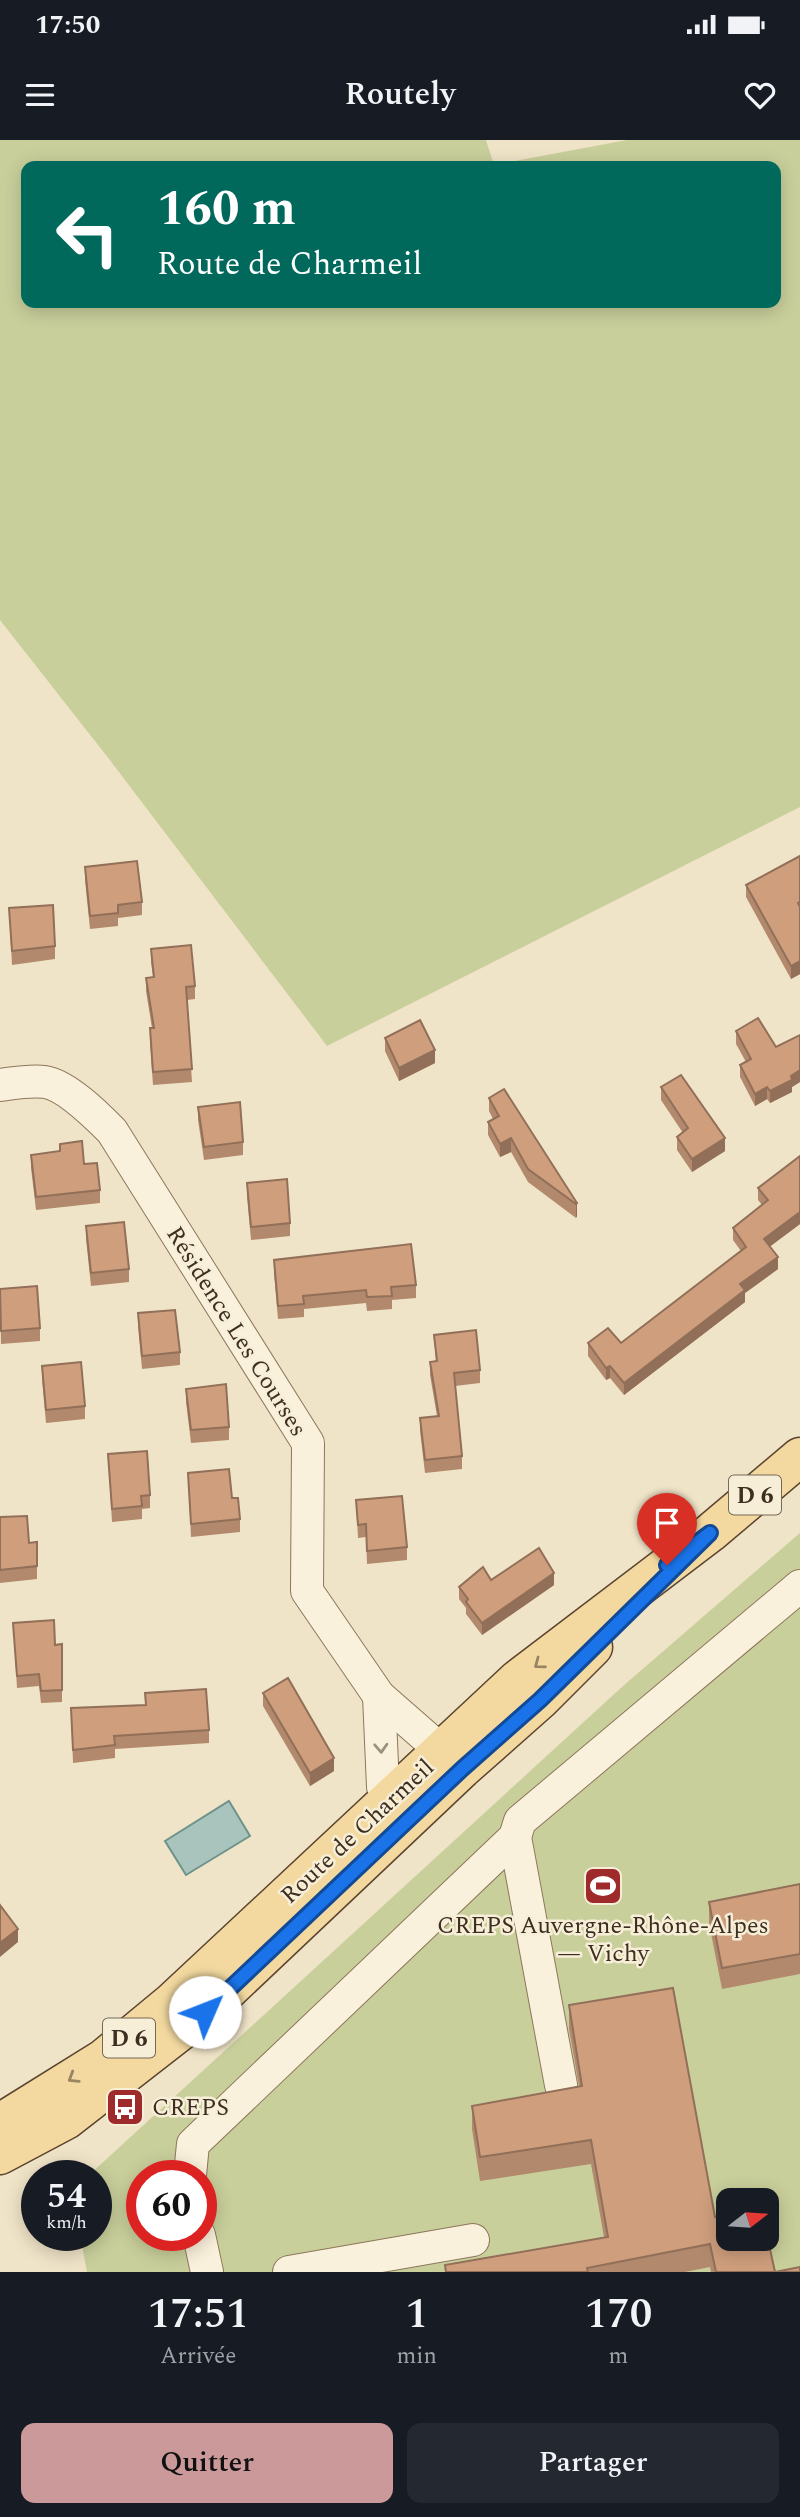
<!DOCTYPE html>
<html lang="fr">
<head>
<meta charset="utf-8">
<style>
	body { margin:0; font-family:Spectral,serif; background:#242831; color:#f1f3f6; height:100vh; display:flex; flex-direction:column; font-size:26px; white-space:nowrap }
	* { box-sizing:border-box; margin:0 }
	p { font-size:23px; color:#9ea1a6 }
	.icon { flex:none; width:38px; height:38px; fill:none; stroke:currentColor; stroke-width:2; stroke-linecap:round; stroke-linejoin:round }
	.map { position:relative; height:2132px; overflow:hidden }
	.drawer { display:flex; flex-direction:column; background:#171b24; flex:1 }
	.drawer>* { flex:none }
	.guide { position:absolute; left:21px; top:21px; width:760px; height:147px; border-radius:14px; box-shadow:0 4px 18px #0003; background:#00695c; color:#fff; overflow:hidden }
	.needle { width:46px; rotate:73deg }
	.controls { position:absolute; left:716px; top:2048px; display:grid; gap:14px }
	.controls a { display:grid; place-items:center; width:63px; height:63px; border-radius:14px; background:#171b24; box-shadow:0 4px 18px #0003; font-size:35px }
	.speed { position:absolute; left:21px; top:2020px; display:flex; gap:14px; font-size:35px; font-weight:700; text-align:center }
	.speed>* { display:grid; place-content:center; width:91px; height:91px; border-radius:50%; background:#171b24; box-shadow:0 4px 18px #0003; line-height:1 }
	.speed small { font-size:18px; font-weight:400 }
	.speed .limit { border:10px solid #d22; background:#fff; color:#111 }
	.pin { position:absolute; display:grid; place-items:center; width:60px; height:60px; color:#fff; margin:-72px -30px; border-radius:50% 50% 50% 0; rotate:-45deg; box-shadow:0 0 7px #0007 }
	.pin .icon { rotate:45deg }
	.me { position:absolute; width:77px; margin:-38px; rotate:46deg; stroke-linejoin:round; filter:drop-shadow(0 0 5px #0008) }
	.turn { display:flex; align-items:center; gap:24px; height:147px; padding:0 21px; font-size:32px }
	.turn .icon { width:91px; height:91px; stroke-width:2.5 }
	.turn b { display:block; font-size:49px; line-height:60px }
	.eta { display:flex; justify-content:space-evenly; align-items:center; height:119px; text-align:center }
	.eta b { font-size:42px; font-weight:600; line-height:49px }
	.cta { display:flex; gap:14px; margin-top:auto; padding:14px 21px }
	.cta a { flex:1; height:80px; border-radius:14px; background:#cc999b; color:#111; font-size:28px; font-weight:600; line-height:80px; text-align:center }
	.cta a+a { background:#242831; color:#f1f3f6 }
	.status { display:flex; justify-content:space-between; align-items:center; height:49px; padding:0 35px; background:#171b24; direction:ltr }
	.status svg { height:19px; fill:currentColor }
	header { display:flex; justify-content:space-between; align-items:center; height:91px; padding:0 21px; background:#171b24; font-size:32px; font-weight:600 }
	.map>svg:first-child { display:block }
	.green { fill:#c9cf9b; fill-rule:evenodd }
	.water { fill:#a9c4bc; stroke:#6f938a; stroke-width:2 }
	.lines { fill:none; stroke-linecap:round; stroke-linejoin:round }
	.minor-casing { stroke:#8d765c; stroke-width:34 }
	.major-casing { stroke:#5b4430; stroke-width:41 }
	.minor { stroke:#faf1dc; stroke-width:32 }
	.major { stroke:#f3d9a0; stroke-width:38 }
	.wall { fill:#b2896c }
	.shaded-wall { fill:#916f58 }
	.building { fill:#cf9f7d; stroke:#916f58; stroke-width:2 }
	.oneway { stroke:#988460 }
	.oneway2 { stroke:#9c907e }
	.route-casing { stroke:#114b97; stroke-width:18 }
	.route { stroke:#1a73e8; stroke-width:12 }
	.labels { text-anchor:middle; stroke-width:5; stroke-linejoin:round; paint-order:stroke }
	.shield { fill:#f7eed8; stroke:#756857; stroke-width:2 }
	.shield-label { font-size:23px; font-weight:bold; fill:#3d2e20 }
	.street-label { font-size:24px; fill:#3d2e20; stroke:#f7eed8 }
	.poi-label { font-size:24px; fill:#3d2e20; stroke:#f7eed8 }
</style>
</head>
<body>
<div class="status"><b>17:50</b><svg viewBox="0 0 49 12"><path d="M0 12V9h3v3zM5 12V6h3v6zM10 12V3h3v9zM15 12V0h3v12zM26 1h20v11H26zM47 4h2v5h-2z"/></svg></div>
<header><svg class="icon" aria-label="menu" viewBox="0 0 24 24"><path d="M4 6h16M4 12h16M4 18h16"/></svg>Routely<svg class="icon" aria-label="heart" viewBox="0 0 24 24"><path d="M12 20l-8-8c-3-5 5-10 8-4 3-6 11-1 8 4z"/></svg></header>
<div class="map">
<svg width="800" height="2132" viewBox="0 0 800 2132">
	<rect width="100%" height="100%" fill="#f0e4c8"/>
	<g class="green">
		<path d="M0,0h486l8,25 133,-25h173v667l-473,239 -218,-287 -109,-139zM26,26h749v137h-749z"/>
		<path d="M800,1393v739h-713l-7,-37h16v-60h-7l534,-489zM142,2035h59v60h-59zM728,2060h38v38h-38z"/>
	</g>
	<polygon class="water" points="229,1661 250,1696 186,1735 165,1701"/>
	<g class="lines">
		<defs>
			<g id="minor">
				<path d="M0,945c15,-2 30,-5 45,-3 21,3 52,34 67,49l196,312 -1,148 72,105 64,56 -9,21"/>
				<polyline points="379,1556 383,1647 392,1656 411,1649"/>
				<polyline points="561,1945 515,1697 520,1681 800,1446"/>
				<polyline points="190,2035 193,2004 515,1697"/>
				<polyline points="199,2095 207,2132"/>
				<polyline points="289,2132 473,2100"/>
			</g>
			<g id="major">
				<polyline points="0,1983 103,1919 172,1862 518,1539 710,1393 800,1317"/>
				<polyline points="0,2015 66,1980 205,1872 462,1629 540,1560 593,1507"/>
			</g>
		</defs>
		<use href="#minor" class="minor-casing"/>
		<use href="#major" class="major-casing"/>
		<use href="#minor" class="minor"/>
		<use href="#major" class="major"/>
	</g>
	<g class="wall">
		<polygon points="800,716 800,834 791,839 746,757 746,745"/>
		<polygon points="85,727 142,762 142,775 118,778 118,786 90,789 85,740"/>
		<polygon points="9,768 55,806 55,819 12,825"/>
		<polygon points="151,809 195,846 195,859 187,860 192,942 153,945 150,902 150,888 152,888 146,851 146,838 153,837 151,822"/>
		<polygon points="736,891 776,907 800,895 800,942 792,947 792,952 770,963 767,959 755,966 740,937 740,925 746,922 736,904"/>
		<polygon points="385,898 435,923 399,941 385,911"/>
		<polygon points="661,947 725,1011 692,1032 677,1010 677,997 683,993 661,960"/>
		<polygon points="489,958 577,1063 577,1076 576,1078 528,1042 511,1012 500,1017 488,995 488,982 493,979 489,971"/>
		<polygon points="198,967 243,1002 243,1015 204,1020 198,980"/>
		<polygon points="31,1015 84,1024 100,1050 100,1063 36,1070 31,1028"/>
		<polygon points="800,1016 800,1084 769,1107 778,1129 745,1153 745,1162 624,1255 610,1238 606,1240 588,1216 588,1203 621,1203 741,1111 733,1100 733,1088 762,1065 758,1060 758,1048"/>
		<polygon points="247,1043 290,1083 290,1096 251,1100 247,1056"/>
		<polygon points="86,1086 129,1129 129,1142 91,1146 86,1099"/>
		<polygon points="274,1120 416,1145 416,1158 392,1160 392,1169 367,1171 366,1163 304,1169 304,1177 278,1179 274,1133"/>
		<polygon points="0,1149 40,1188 40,1201 1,1204"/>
		<polygon points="138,1173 180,1212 180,1225 142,1229 138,1186"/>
		<polygon points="434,1195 480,1230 480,1243 455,1246 462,1316 462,1329 425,1333 420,1291 420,1278 437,1276 430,1235 430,1222 436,1221"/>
		<polygon points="42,1226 85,1266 85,1279 46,1283 42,1239"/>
		<polygon points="186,1249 229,1287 229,1300 191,1303 186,1262"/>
		<polygon points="108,1314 150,1355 150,1368 142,1369 142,1379 112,1382"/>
		<polygon points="188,1333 232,1358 240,1379 240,1392 191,1397"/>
		<polygon points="356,1360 407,1407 407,1420 367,1424 366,1397 358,1398"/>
		<polygon points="0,1377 29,1403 37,1402 37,1439 0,1443"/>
		<polygon points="491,1440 554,1445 482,1495 466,1474 466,1468 459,1459 459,1447"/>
		<polygon points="13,1483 55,1505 62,1504 62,1562 41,1563 39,1546 17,1548"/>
		<polygon points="145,1553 209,1590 209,1603 115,1609 115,1618 73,1623 71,1568 145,1565"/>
		<polygon points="263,1553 334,1631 310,1646 263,1566"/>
		<polygon points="800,1744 800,1834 722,1849 709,1783 709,1762"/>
		<polygon points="569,1865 715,2077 775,2132 800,2132 711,2132 710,2127 685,2132 445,2132 445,2125 604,2097 591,2024 480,2041 472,1989 472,1966 579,1946 569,1889"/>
	</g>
	<g class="shaded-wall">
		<polygon points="800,821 800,834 791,839 791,826"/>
		<polygon points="435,910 435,923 399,941 399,928"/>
		<polygon points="800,930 800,942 792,947 792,952 770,963 770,951"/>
		<polygon points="767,947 767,959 755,966 755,954"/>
		<polygon points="511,998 511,1012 500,1017 500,1004"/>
		<polygon points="725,998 725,1011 692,1032 692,1019"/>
		<polygon points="577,1063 577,1076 576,1078 576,1064"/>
		<polygon points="800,1072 800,1084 764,1111 764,1099"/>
		<polygon points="778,1117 778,1129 745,1153 745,1162 624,1255 624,1243 740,1144"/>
		<polygon points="610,1226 610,1238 606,1240 606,1228"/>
		<polygon points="554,1433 554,1445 482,1495 482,1483"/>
		<polygon points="334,1618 334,1631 310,1646 310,1633"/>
		<polygon points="18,1789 18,1802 0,1817 0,1803"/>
	</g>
	<g class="building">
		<polygon points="800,716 800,762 798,763 800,767 800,821 791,826 746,745"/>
		<polygon points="137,721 142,762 118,765 118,773 90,776 85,727"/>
		<polygon points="53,765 55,806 12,811 9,768"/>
		<polygon points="191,805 195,846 186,847 192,929 153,932 150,888 154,888 146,838 154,837 151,809"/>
		<polygon points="758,878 776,907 800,895 800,930 791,936 792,940 770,951 767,947 755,954 740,925 751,919 736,891"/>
		<polygon points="420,880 435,910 399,928 385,898"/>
		<polygon points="681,935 725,998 692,1019 677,997 688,988 661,947"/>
		<polygon points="504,949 577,1063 576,1064 528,1029 511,998 500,1004 488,982 499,976 489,958"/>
		<polygon points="240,962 243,1002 204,1007 198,967"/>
		<polygon points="82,1001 84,1024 97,1023 100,1050 36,1057 31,1015 60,1011 60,1004"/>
		<polygon points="800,1016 800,1072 764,1099 778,1117 740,1144 745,1150 624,1243 610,1226 606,1228 588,1203 608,1188 621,1203 746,1107 733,1088 768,1060 758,1048"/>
		<polygon points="287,1039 290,1083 251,1087 247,1043"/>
		<polygon points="124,1082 129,1129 91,1133 86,1086"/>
		<polygon points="411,1104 416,1145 391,1147 392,1156 367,1157 366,1150 303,1156 304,1164 278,1166 274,1120"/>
		<polygon points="37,1146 40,1188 1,1191 0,1149"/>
		<polygon points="175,1170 180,1212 142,1216 138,1173"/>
		<polygon points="476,1190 480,1230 454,1233 462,1316 425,1320 420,1278 439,1276 430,1222 437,1221 434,1195"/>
		<polygon points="81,1222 85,1266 46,1270 42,1226"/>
		<polygon points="226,1244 229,1287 191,1290 186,1249"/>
		<polygon points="147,1311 150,1355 141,1356 142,1366 112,1369 108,1314"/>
		<polygon points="229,1329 232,1358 238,1358 240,1379 191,1384 188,1333"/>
		<polygon points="402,1356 407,1407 367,1411 366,1384 358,1385 356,1360"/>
		<polygon points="27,1376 29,1403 37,1402 37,1426 0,1430 0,1377"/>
		<polygon points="539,1408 554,1433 482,1483 466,1462 468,1459 459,1447 483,1427 491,1440"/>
		<polygon points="54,1480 55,1505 62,1504 62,1550 41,1551 39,1534 17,1536 13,1483"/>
		<polygon points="288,1538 334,1618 310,1633 263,1553"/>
		<polygon points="206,1549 209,1590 114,1596 115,1605 73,1610 71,1568 146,1565 145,1553"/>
		<polygon points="800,1744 800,1814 722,1828 709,1762"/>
		<polygon points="0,1765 18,1789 0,1803"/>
		<polygon points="673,1848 715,2077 728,2075 728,2098 766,2098 766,2091 775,2132 800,2127 800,2132 716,2132 710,2104 587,2128 588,2132 446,2132 445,2125 608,2097 591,2000 480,2017 472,1966 582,1946 569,1865"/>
	</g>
	<defs><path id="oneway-chevron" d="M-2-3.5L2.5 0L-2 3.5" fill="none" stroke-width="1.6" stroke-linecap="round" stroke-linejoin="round" transform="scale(1.75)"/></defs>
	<g class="oneway">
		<use href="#oneway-chevron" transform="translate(539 1524) rotate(143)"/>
		<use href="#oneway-chevron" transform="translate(73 1938) rotate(148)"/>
	</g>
	<use class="oneway2" href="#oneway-chevron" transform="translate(381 1608) rotate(87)"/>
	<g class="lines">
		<defs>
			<polyline id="route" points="205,1872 462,1629 540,1560 710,1393 667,1425"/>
		</defs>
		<use href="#route" class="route-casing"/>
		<use href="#route" class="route"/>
	</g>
	<defs>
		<symbol id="stadium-square" viewBox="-11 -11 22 22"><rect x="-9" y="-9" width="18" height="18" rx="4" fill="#9e2a2b" stroke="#f7eed8"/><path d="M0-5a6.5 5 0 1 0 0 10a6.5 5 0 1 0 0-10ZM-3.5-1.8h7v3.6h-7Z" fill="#fff"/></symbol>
		<symbol id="bus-square" viewBox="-11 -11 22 22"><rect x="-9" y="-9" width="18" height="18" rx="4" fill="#9e2a2b" stroke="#f7eed8"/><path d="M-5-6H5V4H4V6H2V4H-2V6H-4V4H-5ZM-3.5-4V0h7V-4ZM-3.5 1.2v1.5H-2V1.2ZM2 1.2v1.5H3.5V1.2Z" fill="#fff"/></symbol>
	</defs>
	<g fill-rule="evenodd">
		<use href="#stadium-square" x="581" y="1724" width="44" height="44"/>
		<use href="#bus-square" x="103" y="1945" width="44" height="44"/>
	</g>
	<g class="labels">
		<g class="shield">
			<rect x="729" y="1335.5" width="52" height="39" rx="5"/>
			<rect x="103" y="1878.5" width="52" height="39" rx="5"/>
		</g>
		<g class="shield-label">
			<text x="755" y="1363">D 6</text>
			<text x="129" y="1906">D 6</text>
		</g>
		<g class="street-label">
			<text transform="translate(237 1191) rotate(58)" y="8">Résidence Les Courses</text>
			<text transform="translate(357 1691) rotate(-43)" y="8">Route de Charmeil</text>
		</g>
		<g class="poi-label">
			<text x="603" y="1793">CREPS Auvergne-Rhône-Alpes<tspan x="603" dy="28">— Vichy</tspan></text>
			<text x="152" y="1975" text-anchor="start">CREPS</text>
		</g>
	</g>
</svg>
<div class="controls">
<a><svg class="needle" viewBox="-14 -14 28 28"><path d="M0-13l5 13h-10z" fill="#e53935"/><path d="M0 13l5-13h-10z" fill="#9ea1a6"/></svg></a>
</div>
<div class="speed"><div>54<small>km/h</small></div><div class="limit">60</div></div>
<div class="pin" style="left:667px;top:1425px;background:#d93025"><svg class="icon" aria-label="arrive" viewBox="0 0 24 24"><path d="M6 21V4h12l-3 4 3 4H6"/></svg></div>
<svg class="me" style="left:205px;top:1872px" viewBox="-20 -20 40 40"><circle r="19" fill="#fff"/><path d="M0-13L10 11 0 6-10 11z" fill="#1a73e8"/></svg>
<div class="guide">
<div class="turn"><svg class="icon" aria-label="left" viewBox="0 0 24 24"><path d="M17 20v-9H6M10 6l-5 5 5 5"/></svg><div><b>160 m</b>Route de Charmeil</div></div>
</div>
</div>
<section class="drawer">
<div class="eta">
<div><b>17:51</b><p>Arrivée</p></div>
<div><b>1</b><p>min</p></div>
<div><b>170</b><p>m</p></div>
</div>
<div class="cta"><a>Quitter</a><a>Partager</a></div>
</section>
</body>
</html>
